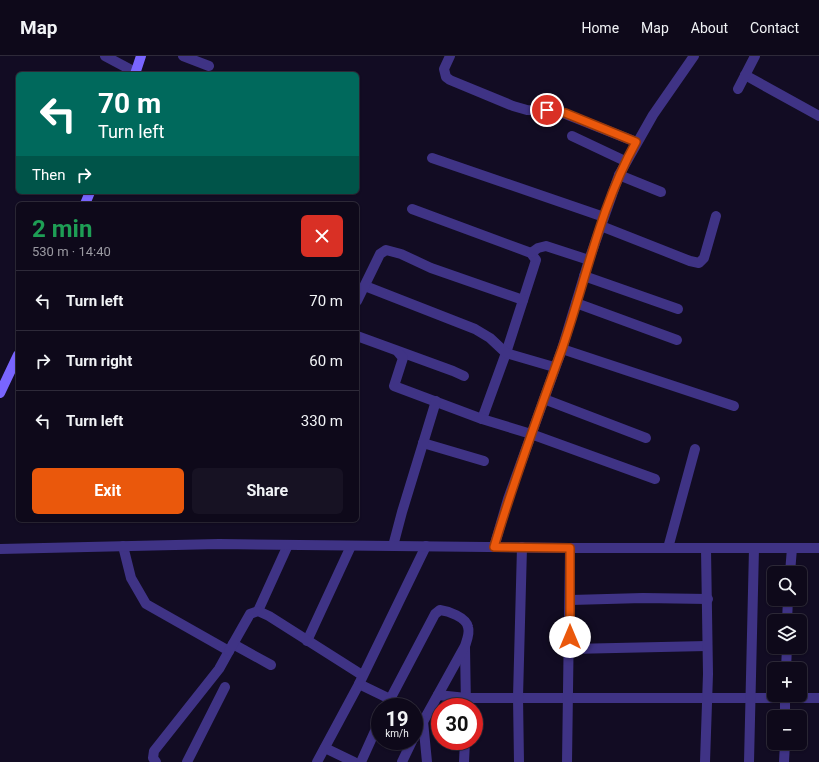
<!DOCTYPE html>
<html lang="en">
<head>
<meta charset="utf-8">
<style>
	body { margin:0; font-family:Roboto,sans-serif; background:#171223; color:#f1f3f6; height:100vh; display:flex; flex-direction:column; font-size:15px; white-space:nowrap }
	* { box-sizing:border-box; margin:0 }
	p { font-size:13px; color:#9b9aa2 }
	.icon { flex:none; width:22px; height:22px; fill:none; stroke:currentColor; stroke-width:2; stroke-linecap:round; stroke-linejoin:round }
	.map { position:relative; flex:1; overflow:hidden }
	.sheet { position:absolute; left:16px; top:146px; width:343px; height:320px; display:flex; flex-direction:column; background:#0e091a; border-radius:6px; box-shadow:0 1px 3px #0004,0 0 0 1px #2e2a39 }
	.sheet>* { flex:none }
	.guide { position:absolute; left:16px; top:16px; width:343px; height:122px; border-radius:6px; box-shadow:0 1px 3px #0004,0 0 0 1px #2e2a39; background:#00695c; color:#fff; overflow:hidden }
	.controls { position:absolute; left:767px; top:510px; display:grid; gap:8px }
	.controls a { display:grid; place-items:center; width:40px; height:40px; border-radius:6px; background:#0e091a; box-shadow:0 1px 3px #0004,0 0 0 1px #2e2a39; font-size:20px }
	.speed { position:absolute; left:371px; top:642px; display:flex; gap:8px; font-size:20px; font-weight:700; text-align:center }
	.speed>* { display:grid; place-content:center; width:52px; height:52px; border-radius:50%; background:#0e091a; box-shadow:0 1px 3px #0004,0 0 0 1px #2e2a39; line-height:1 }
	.speed small { font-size:10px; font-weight:400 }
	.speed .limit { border:6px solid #d22; background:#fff; color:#111 }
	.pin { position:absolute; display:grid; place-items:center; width:34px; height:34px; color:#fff; margin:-17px; border:2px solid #fff; border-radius:50%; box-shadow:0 1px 4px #0007 }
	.me { position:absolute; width:44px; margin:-22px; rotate:0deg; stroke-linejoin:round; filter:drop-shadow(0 0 3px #0008) }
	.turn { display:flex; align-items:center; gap:14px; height:84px; padding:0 16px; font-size:18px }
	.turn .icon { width:52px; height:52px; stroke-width:2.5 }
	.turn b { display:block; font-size:28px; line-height:34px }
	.then { display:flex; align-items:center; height:38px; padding:0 16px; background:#0003; gap:8px; font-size:15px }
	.round { display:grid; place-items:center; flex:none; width:42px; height:42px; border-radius:6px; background:#171223 }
	.overview { display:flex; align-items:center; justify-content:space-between; height:68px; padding:0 16px }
	h1 { font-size:24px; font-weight:700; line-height:30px; color:#1e9e55 }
	.button { display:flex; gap:8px; margin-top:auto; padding:8px 16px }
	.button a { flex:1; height:46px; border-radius:6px; background:#ea580c; color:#fff; font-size:16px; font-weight:700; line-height:46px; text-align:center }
	.button a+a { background:#171223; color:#f1f3f6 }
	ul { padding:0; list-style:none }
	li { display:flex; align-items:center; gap:12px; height:60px; padding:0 16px; border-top:1px solid #2e2a39 }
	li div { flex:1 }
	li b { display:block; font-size:15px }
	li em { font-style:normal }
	header { display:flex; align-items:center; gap:24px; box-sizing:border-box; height:56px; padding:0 20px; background:#0e091a; border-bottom:1px solid #2e2a39 }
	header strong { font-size:19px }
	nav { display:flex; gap:22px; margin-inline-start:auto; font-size:14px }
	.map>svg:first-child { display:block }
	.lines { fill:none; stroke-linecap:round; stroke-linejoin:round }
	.minor { stroke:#3f3385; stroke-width:10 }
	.tertiary { stroke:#3f3385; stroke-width:10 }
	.secondary { stroke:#7965ff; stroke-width:10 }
	.route-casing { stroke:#983908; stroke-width:10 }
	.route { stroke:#ea580c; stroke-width:7 }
</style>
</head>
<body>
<header>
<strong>Map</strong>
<nav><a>Home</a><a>Map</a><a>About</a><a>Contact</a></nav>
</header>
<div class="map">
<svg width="819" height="706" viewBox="0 0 819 706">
	<rect width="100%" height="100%" fill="#120c23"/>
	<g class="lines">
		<g class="minor">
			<polyline points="105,0 135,16"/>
			<polyline points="183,0 209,10"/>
			<polyline points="450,0 444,13 446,21 450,24 513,50 527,54 558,55 636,86"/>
			<polyline points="745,19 819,60"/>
			<polyline points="738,33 755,0"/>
			<polyline points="572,80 625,105"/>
			<polyline points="432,102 604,161"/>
			<polyline points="619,119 661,136"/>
			<polyline points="412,153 531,197 536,204 506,297 482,363"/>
			<polyline points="601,170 690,205 699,207 704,202 716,160"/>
			<polyline points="531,197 538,192 546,190 589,204"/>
			<polyline points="584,220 678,253"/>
			<polyline points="365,230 475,273 490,282 506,297 554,311"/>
			<polyline points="357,245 380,198 386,194 401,198 431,212 523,244"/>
			<polyline points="576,247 677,284"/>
			<polyline points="357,280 453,315 464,320"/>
			<polyline points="562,293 734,350"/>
			<polyline points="398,296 403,302 394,330 482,363 531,378 655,423"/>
			<polyline points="544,343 646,382"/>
			<polyline points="423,387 484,405"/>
			<polyline points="123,490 131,522 146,548 229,595 219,613 154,695 153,702 156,706"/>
			<polyline points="393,490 402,456 436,345"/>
			<polyline points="494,491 508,443 562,293 589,204 619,119 653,59 694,0"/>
			<polyline points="668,492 695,393"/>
			<polyline points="790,517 792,492"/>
			<polyline points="571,544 643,542 708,543"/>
			<polyline points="258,555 288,489"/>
			<polyline points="787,565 788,543"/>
			<polyline points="307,585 351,490"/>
			<polyline points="233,588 271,609"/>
			<polyline points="465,591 466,651"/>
			<polyline points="570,593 707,590"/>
			<polyline points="229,595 250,558 258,555 269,560 362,619"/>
			<polyline points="786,613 787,591"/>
			<polyline points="359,628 390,643"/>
			<polyline points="438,639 466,642 819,642"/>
			<path d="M386,651l49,-93 5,-4c8,1 26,7 28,17 2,6 -1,13 -3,19l-51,92"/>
			<polyline points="785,661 785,639"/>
			<polyline points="423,665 427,706"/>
			<polyline points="325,692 354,706"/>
			<polyline points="187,706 225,631"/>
			<polyline points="317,706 359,628 426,490"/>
			<polyline points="361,706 380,664"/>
			<polyline points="402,706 412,685"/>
			<polyline points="464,706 465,685"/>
			<polyline points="519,706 518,641 522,491"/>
			<polyline points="567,706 570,492"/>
			<polyline points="705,706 708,618 706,493"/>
			<polyline points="749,706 754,492"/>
			<polyline points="784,706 785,687"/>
		</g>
		<polyline class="tertiary" points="0,493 219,488 570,492 819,492"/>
		<g class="secondary">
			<polyline points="135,18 141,0"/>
			<polyline points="85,148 90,136"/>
			<polyline points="0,337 18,299"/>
		</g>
	</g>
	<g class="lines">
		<defs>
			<path id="route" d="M547,54l18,3 71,29c-36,65 -50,138 -74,207 -24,66 -48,131 -68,198l76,1v89"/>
		</defs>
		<use href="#route" class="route-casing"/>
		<use href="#route" class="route"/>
	</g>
</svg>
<div class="controls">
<a><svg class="icon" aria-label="search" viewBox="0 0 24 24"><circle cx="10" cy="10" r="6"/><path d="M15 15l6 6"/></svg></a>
<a><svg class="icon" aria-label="layers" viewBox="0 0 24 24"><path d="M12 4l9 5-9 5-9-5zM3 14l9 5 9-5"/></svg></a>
<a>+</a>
<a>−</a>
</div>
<div class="speed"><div>19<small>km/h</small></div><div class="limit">30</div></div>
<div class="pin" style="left:547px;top:54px;background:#d93025"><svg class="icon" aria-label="arrive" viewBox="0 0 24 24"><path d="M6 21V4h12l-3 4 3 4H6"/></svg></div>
<svg class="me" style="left:570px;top:581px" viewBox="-20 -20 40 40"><circle r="19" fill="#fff"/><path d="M0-13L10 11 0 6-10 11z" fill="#ea580c"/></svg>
<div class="guide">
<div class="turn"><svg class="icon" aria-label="left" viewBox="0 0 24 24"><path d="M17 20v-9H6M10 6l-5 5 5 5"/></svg><div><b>70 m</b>Turn left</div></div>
<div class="then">Then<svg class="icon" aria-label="right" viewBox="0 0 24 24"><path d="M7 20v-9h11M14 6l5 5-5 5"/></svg></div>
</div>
<section class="sheet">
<div class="overview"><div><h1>2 min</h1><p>530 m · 14:40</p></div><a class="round" style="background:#d93025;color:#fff"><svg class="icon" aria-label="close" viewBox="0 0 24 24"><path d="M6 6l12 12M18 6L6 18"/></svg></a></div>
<ul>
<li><svg class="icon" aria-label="left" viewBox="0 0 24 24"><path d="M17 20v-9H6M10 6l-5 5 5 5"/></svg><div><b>Turn left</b></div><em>70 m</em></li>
<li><svg class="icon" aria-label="right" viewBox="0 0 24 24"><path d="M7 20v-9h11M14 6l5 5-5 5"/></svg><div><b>Turn right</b></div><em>60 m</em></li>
<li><svg class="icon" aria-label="left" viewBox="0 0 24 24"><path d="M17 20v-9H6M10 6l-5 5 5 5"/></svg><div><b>Turn left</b></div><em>330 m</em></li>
</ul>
<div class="button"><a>Exit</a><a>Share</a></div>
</section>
</div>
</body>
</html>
